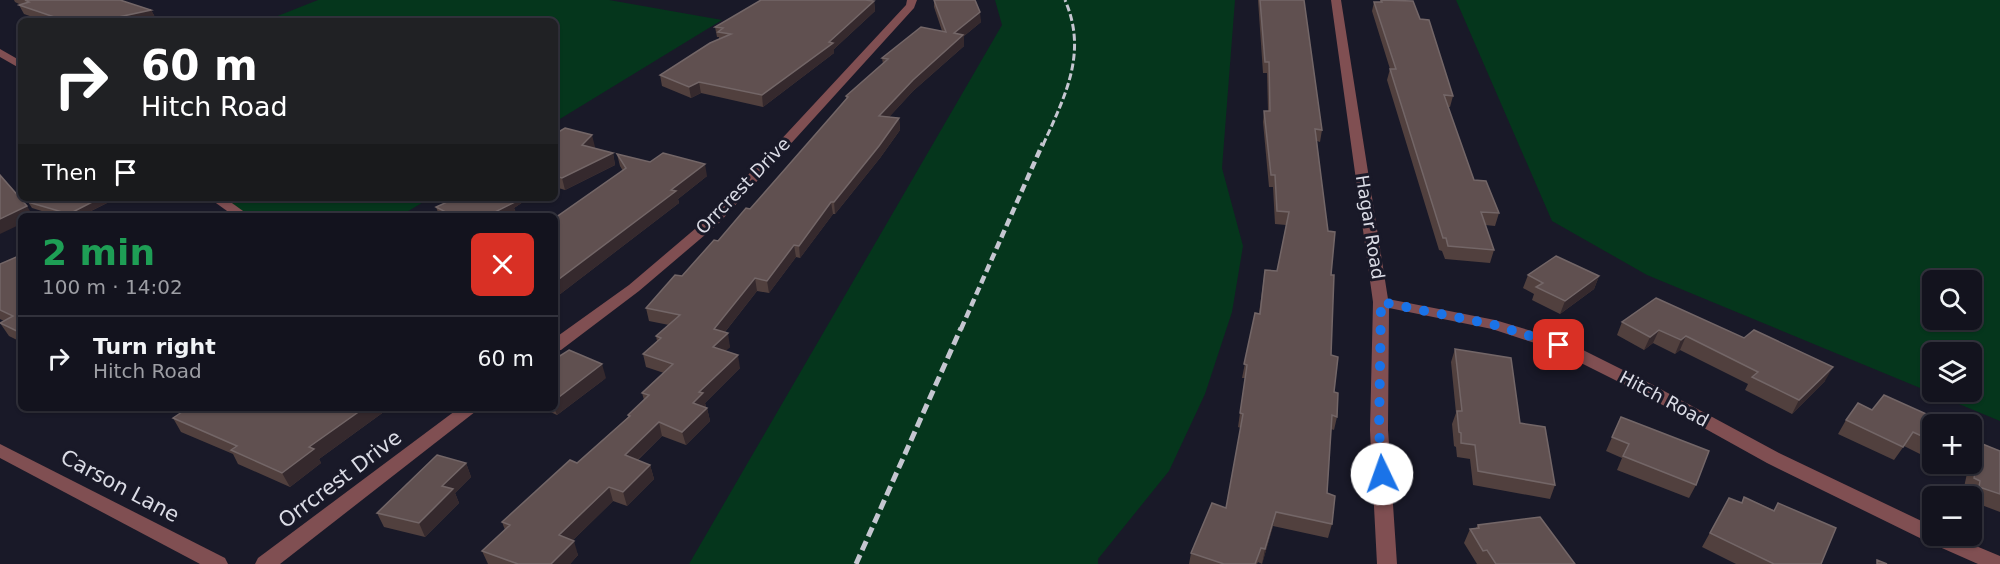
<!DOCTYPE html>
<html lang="en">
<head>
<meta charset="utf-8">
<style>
	body { margin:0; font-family:"DejaVu Sans",sans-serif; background:#20202b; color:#f1f3f6; height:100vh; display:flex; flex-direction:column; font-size:22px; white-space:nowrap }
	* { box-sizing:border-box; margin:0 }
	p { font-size:20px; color:#9d9ea4 }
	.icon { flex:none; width:33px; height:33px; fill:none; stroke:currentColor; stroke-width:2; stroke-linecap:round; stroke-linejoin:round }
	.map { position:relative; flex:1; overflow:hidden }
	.drawer { position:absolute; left:18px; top:213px; width:540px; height:198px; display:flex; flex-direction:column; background:#13131e; border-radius:9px; box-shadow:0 2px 4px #0004,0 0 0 2px #32323c }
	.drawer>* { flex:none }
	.top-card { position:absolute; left:18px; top:18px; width:540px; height:183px; border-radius:9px; box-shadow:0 2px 4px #0004,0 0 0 2px #32323c; background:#202124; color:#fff; overflow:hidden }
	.controls { position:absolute; left:1922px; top:270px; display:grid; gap:12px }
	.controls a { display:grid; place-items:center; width:60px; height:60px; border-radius:9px; background:#13131e; box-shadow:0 2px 4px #0004,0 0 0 2px #32323c; font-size:30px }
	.pin { position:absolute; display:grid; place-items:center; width:51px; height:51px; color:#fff; margin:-26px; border-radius:12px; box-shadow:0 3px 9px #0006 }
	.me { position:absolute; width:66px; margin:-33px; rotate:357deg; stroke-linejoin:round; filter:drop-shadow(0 0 4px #0008) }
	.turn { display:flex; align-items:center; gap:21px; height:126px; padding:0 24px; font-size:27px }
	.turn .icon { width:78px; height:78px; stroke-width:2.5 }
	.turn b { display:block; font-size:42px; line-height:51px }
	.then { display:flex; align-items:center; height:57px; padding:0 24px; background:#0003; gap:12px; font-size:22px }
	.round { display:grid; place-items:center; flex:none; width:63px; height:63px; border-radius:9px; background:#20202b }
	.overview { display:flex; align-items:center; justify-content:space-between; height:102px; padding:0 24px }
	h1 { font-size:36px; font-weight:700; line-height:45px; color:#1e9e55 }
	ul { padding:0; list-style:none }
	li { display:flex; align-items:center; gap:18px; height:84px; padding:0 24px; border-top:2px solid #32323c }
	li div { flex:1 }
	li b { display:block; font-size:22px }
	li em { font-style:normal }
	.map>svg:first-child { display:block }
	.green { fill:#05361c; fill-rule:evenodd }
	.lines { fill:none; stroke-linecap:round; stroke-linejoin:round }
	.street { fill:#804f52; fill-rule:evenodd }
	.rail-far2 { stroke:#c5c6d0; stroke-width:3; stroke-dasharray:7 3; stroke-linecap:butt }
	.rail-far1 { stroke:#c5c6d0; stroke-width:4.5; stroke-dasharray:8 4.5; stroke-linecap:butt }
	.rail { stroke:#c5c6d0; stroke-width:5; stroke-dasharray:10 5; stroke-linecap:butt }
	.wall { fill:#51403e }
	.shaded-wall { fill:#35292d }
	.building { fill:#605050; stroke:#736667; stroke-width:1.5 }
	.route { stroke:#1a73e8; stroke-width:10; stroke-dasharray:0 18 }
	.labels { text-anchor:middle; stroke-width:6; stroke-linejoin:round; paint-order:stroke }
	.street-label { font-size:18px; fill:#dadbe5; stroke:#191928 }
	.near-street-label { font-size:21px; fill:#dadbe5; stroke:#191928 }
</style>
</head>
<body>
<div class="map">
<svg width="2000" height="564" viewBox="0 0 2000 564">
	<rect width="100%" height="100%" fill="#191928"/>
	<g class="green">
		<polygon points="318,0 609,0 722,20 555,122 555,21 265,21"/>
		<polygon points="995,0 1235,0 1222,168 1243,246 1232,312 1205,394 1169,471 1098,559 1098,564 689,564 1002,25"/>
		<path d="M1456,0h544v421l-353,-146 -95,-54zM1932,280h39v40h-39zM1932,352h39v40h-39z"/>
		<polygon points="216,198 430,198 400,216 243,216"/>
	</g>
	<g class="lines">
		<g class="street">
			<polygon points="907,0 917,0 914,8 719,223 639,291 561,350 555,351 555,338 629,285 709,217 906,5"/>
			<polygon points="1331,0 1341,0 1388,299 1495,320 1565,341 1653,385 1779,453 1932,526 1932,536 1952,536 2000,556 2000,564 1978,564 1926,541 1767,463 1641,393 1553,349 1492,329 1389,308 1388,430 1397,564 1377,564 1370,430 1373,302"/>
			<polygon points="0,49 21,61 21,69 0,57"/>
			<polygon points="209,198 225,198 250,216 234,216"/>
			<polygon points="459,408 480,408 280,564 255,564 258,558"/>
			<polygon points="0,444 225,558 228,564 200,564 0,458"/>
		</g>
		<path class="rail-far2" d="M1043,145c22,-49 45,-92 22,-145"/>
		<polyline class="rail-far1" points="961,329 1043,143"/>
		<polyline class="rail" points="856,564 961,328"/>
	</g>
	<g class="wall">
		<polygon points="14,0 120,0 151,10 156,19 144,21 44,21 24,14 19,5 21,5 15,2"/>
		<polygon points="934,0 975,0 981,22 964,36 964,46 913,91 889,117 899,118 900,130 880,158 835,214 833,214 800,258 796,257 769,293 757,291 725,332 730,347 725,351 740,368 705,403 706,407 707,408 710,421 686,445 662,436 638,460 650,465 654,479 627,506 613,501 572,541 578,555 570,564 488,564 482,551 505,530 502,522 577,463 628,417 628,415 644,400 642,393 664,373 646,367 643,354 657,341 656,336 669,325 649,321 646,308 682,276 750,209 835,112 846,99 846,96 883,64 882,58 942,31 934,7"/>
		<polygon points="1258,0 1304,0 1322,130 1320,142 1317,141 1331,275 1331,355 1334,392 1337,417 1334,430 1331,429 1327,493 1332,524 1328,538 1273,526 1262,564 1258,562 1257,564 1189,564 1191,553 1226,508 1241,428 1238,427 1245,378 1242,378 1255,313 1259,313 1265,270 1277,271 1286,225 1275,224 1273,187 1269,187 1263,122 1264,111 1268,111 1267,73 1263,73"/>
		<polygon points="1380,0 1403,0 1453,96 1450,107 1448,107 1474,180 1499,213 1495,226 1485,225 1494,250 1490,263 1445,259 1442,251 1439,250 1387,80 1390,69 1372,11 1374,2 1380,2"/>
		<polygon points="874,1 875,11 834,49 834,53 763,107 701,93 691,98 662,86 660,75 719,39 719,37 717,37 715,27"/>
		<polygon points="555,134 595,147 594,148 613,153 615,165 565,190 555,187"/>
		<polygon points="617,154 707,176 678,199 679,203 555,298 555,218 623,171 620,166"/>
		<polygon points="446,198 529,198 514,208 517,215 515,216 437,216 439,215 436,207 447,202"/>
		<polygon points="111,201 81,216 58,216 32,208 28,202"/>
		<polygon points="21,255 21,342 9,336 0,323 4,321 0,319 0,264"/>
		<polygon points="1528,275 1599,276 1594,289 1560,314 1532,300 1534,294 1523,288"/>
		<polygon points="1656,298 1825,381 1792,414 1745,390 1748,384 1680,350 1675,354 1653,343 1644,350 1617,335 1622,322"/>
		<polygon points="1455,349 1520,423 1555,485 1550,499 1473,485 1470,459 1457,457 1456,447 1454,446 1452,424 1456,413 1451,362"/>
		<polygon points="606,378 557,415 542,408 555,408"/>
		<polygon points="188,408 395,408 390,412 385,411 319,459 321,463 290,487 238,464 233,454 181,432 173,418"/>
		<polygon points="1621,417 1696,485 1689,498 1617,470 1622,458 1606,451"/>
		<polygon points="1846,420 1932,436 1920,454 1904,446 1894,460 1838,434"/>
		<polygon points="1980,443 2000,451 2000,512 1971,501 1971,496 1969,496 1970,495 1963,492 1969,464 1971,464 1971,456"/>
		<polygon points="466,463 471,477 455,493 459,503 425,537 384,527 377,513"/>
		<polygon points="1744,497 1774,510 1778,503 1821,564 1736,564 1702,547 1729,498 1741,503"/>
		<polygon points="1478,525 1575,564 1477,564 1464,543 1470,529 1476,528"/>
	</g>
	<g class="shaded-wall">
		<polygon points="874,1 875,11 834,49 834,53 763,107 762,95 829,42"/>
		<polygon points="151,10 156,19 144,21 100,21"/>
		<polygon points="980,12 981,22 964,36 964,46 913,91 880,127 879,116 913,80 954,33"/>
		<polygon points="699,82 701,93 691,98 689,87"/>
		<polygon points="899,118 900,130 880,158 835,214 834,202"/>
		<polygon points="592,135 595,147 585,157 582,145"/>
		<polygon points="613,153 615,165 565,190 562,178"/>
		<polygon points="705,164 707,176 678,199 679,203 555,298 555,282 671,190"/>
		<polygon points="100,198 110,198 111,201 81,216 70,216 69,214"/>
		<polygon points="507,198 529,198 514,208 517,215 515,216 487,216"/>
		<polygon points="831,202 833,214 800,258 799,246"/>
		<polygon points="27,206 33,216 21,216 21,224 0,234 0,219"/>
		<polygon points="794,245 796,257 769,293 767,281"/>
		<polygon points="1599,276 1594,289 1560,314 1565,301"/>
		<polygon points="755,278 757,291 717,342 714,329"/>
		<polygon points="1659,330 1653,343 1644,350 1650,337"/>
		<polygon points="728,333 730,347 716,360 713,347"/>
		<polygon points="1686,336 1680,350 1675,354 1681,340"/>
		<polygon points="738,355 740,368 705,403 706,407 693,403 699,392"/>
		<polygon points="602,364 606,378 557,415 554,408 555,400"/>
		<polygon points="1833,367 1825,381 1792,414 1799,400"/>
		<polygon points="364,408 384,408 385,411 319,459 321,463 290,487 282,473 309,447"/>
		<polygon points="388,408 395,408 390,412"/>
		<polygon points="707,408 710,421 686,445 682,432"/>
		<polygon points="659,422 662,436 628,469 625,455"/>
		<polygon points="466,463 471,477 455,493 459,503 425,537 419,523 442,486"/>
		<polygon points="650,465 654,479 627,506 623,492"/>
		<polygon points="609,487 613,501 564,549 559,535"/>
		<polygon points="1276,512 1273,526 1262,564 1265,549"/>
		<polygon points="574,541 578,555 570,564 551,564"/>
	</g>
	<g class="building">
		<polygon points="25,0 120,0 151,10 100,21 66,21 19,5 29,2"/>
		<polygon points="761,0 865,0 874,1 829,42 833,43 762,95 699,82 689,87 660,75 710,43 731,34 718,32 723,28 715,27"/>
		<polygon points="934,0 975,0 980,12 954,33 963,35 913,80 879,116 899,118 879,146 834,202 831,202 799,246 794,245 767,281 755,278 714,329 728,333 713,347 738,355 699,392 703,393 693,403 707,408 682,432 659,422 625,455 650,465 623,492 609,487 559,535 574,541 551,564 518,564 482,551 510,525 502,522 570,460 577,463 630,416 628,415 649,395 642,393 673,364 643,354 661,338 656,336 680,315 646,308 675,275 682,276 714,240 718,241 746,208 750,209 835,112 848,97 846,96 888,59 882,58 921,27 946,32"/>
		<polygon points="1260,0 1304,0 1322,130 1315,129 1328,231 1335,232 1331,275 1334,275 1331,355 1338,357 1334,392 1338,393 1337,417 1332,415 1327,493 1335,496 1332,524 1276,512 1265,549 1261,548 1255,564 1224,564 1191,553 1212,503 1226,508 1243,414 1240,413 1247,365 1244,364 1255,313 1260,314 1265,270 1277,271 1289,212 1277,211 1275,175 1271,175 1264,111 1270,111 1269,62 1265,62"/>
		<polygon points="1381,0 1413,1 1420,19 1429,20 1453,96 1444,95 1474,180 1486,181 1499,213 1481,212 1494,250 1448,246 1446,238 1443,238 1390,69 1396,69 1374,2 1382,2"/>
		<polygon points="565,128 592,135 582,145 613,153 562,178 555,176 555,134"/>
		<polygon points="663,153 705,164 671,190 676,191 555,282 555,218 626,168 617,154 650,162"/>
		<polygon points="0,175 27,206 0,219"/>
		<polygon points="37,198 100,198 69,214 28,202"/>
		<polygon points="456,198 507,198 505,199 513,203 487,216 437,216 444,211 436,207"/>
		<polygon points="21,255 21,333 0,323 13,316 0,310 0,264"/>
		<polygon points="1556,256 1599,276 1565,301 1536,287 1543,283 1528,275"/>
		<polygon points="1656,298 1744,338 1754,330 1833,367 1799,400 1752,377 1758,372 1686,336 1681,340 1659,330 1650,337 1622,322"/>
		<polygon points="1455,349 1511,358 1520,423 1545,427 1555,485 1478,471 1475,445 1461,443 1461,433 1459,432 1457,411 1462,411"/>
		<polygon points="569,350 602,364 555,400 555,359"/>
		<polygon points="1884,395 1942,421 1940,424 1932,424 1932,436 1930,440 1913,432 1903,447 1846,420 1858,403 1872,410"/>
		<polygon points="188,408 364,408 309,447 314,449 282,473 231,450 237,446 173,418"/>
		<polygon points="1621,417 1709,451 1696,485 1623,456 1629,444 1612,437"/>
		<polygon points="1980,443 2000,451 2000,494 1979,487 1980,481 1974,478"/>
		<polygon points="437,455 466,463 442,486 453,489 419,523 377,513"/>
		<polygon points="1744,497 1774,511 1778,503 1836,528 1821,564 1774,564 1710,533 1729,498 1742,503"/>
		<polygon points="1540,517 1575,564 1496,564 1487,550 1483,551 1470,529 1479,528 1478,525"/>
		<polygon points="1877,560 1887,564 1877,564"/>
	</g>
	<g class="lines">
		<polyline class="route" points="1382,474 1379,430 1381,302 1495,325 1559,345"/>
	</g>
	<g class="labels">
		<g class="street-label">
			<text transform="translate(743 186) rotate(-46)" y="6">Orrcrest Drive</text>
			<text transform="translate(1370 227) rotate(81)" y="6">Hagar Road</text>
			<text transform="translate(1664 399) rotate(28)" y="6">Hitch Road</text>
		</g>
		<g class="near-street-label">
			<text transform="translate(340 479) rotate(-37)" y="7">Orrcrest Drive</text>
			<text transform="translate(120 486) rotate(28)" y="7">Carson Lane</text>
		</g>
	</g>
</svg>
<div class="controls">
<a><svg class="icon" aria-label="search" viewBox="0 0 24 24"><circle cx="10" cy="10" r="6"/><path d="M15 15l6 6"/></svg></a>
<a><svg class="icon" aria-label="layers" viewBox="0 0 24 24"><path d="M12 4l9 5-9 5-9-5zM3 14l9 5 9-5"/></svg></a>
<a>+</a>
<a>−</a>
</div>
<div class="pin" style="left:1559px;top:345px;background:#d93025"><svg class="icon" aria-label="arrive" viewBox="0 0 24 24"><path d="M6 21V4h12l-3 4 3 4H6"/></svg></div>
<svg class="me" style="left:1382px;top:474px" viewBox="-20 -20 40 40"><circle r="19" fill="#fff"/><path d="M0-13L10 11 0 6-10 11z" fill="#1a73e8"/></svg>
<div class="top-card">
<div class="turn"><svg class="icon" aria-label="right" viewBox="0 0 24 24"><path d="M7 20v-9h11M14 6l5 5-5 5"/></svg><div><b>60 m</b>Hitch Road</div></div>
<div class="then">Then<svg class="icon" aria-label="arrive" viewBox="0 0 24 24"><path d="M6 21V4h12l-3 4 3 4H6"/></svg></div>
</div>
<section class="drawer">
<div class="overview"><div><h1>2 min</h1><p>100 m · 14:02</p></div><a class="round" style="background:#d93025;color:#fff"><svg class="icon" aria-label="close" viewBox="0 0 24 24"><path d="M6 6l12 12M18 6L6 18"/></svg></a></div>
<ul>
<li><svg class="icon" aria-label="right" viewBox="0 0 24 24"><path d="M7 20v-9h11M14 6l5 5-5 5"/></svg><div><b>Turn right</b><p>Hitch Road</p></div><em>60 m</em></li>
</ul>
</section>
</div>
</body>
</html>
